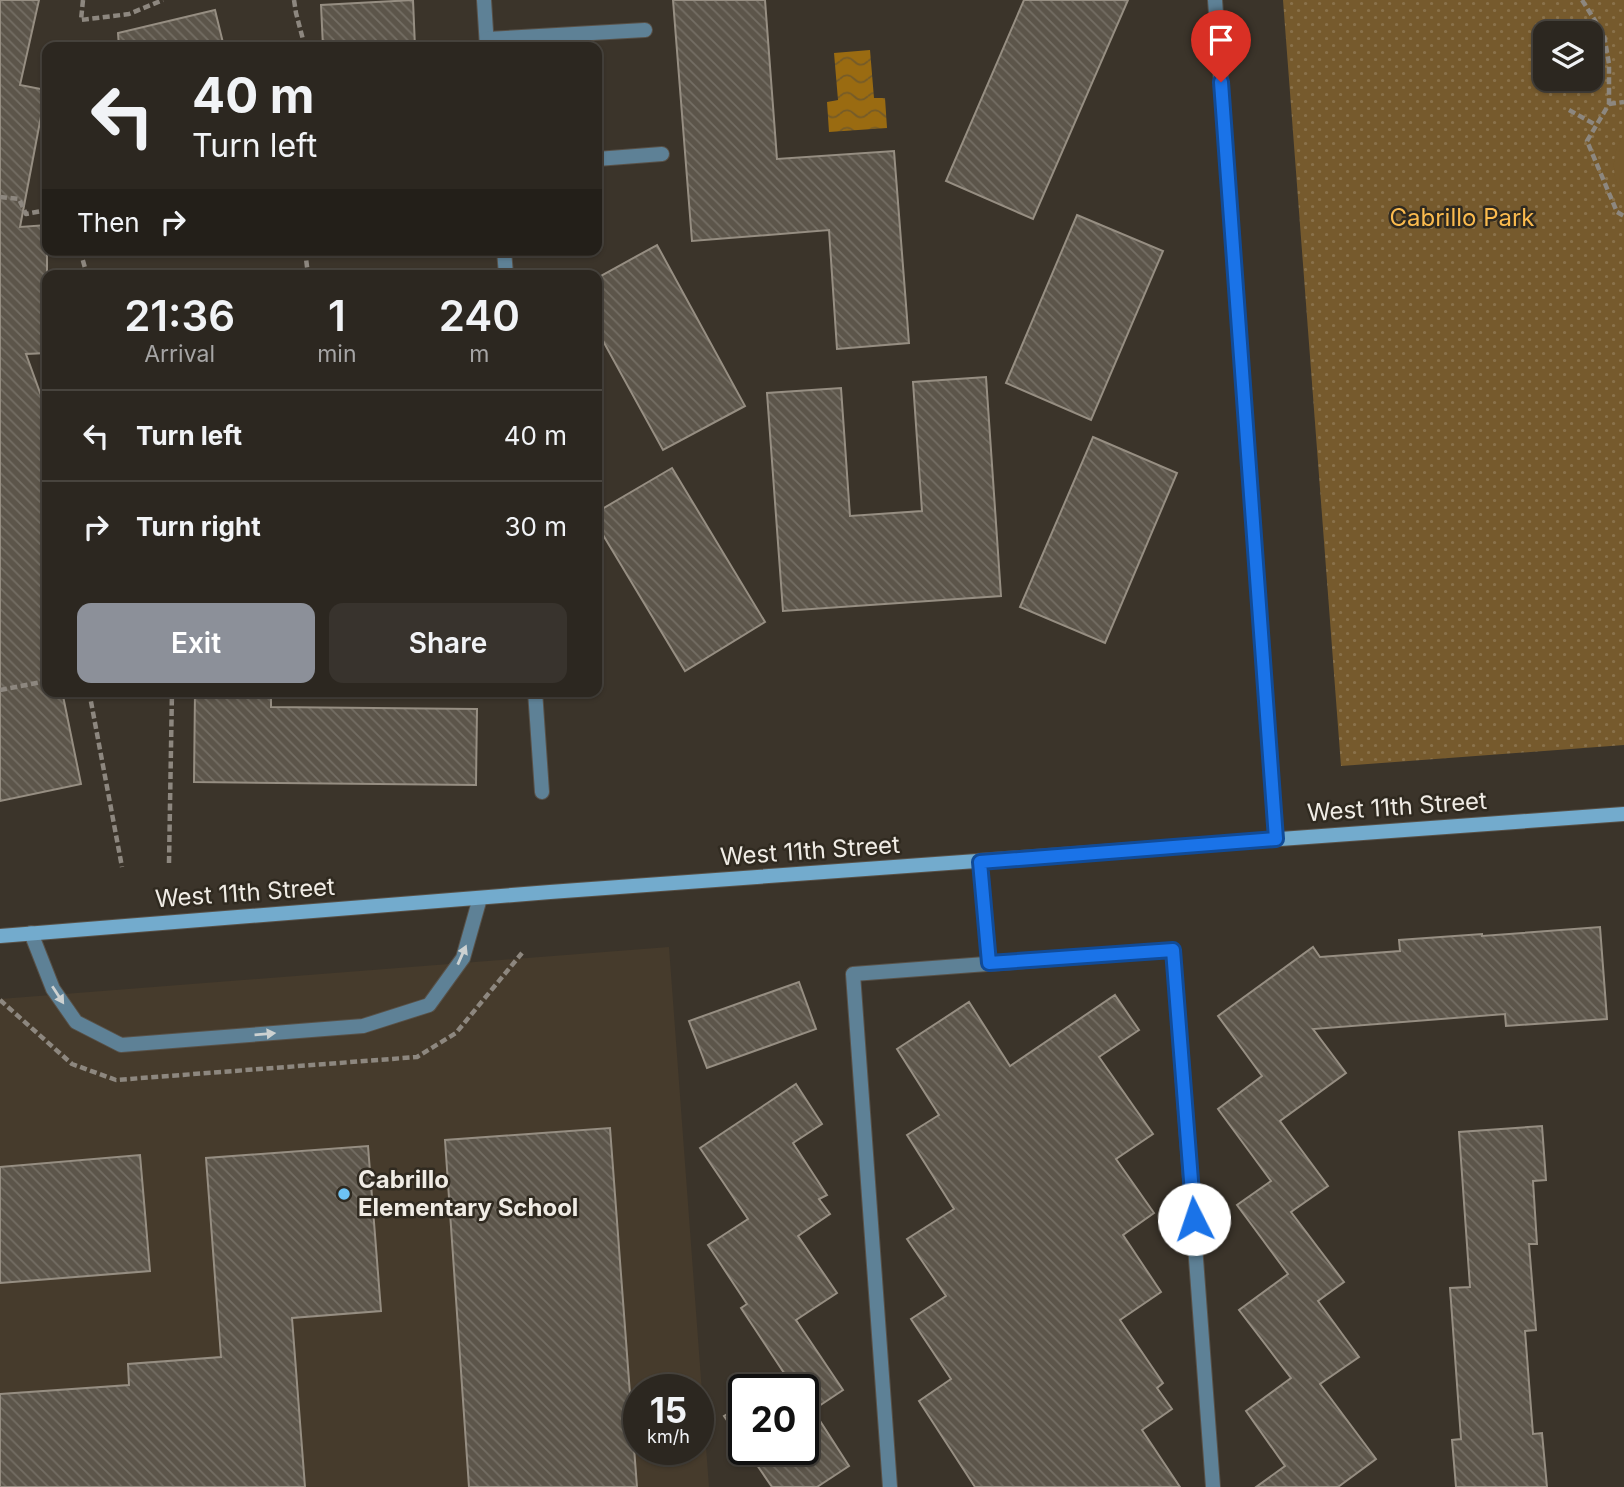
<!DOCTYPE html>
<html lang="en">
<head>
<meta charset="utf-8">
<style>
	body { margin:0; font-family:Inter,sans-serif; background:#38332d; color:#f1f3f6; height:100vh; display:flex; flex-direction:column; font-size:26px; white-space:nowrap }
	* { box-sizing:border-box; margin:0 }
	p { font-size:23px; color:#a6a5a5 }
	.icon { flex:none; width:38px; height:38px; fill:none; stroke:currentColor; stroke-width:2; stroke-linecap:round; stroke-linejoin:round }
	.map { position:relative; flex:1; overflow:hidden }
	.drawer { position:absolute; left:42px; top:270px; width:560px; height:427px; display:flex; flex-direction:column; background:#2c2720; border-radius:14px; box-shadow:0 2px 5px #0004,0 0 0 2px #48443e }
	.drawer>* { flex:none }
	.guide { position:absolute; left:42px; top:42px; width:560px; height:214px; border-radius:14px; box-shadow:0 2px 5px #0004,0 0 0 2px #48443e; background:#2c2720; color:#f1f3f6; overflow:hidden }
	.tools { position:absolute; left:1533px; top:21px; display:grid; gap:14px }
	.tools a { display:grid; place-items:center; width:70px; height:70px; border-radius:14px; background:#2c2720; box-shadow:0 2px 5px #0004,0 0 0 2px #48443e; font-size:35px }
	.speed { position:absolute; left:623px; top:1374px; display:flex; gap:14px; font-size:35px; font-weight:700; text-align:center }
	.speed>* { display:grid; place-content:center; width:91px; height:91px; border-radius:50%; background:#2c2720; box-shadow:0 2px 5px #0004,0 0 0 2px #48443e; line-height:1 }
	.speed small { font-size:18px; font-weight:400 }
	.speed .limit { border:4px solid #111; border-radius:10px; background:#fff; color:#111 }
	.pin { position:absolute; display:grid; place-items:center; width:60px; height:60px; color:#fff; margin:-72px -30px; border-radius:50% 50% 50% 0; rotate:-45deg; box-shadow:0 0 7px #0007 }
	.pin .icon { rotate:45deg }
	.me { position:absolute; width:77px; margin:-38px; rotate:356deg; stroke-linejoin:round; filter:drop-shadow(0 0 5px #0008) }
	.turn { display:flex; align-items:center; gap:24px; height:147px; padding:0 35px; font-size:32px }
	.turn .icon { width:91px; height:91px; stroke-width:2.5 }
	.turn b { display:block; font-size:49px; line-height:60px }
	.then { display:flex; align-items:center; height:66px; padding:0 35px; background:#0003; gap:14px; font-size:26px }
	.eta { display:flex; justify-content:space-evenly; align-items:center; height:119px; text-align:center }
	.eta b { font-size:42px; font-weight:600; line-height:49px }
	.primary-button { display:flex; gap:14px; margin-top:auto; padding:14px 35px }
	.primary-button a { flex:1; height:80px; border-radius:14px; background:#8c9099; color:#fff; font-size:28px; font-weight:600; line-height:80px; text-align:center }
	.primary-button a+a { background:#38332d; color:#f1f3f6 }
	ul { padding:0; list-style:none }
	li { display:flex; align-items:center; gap:21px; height:91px; padding:0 35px; border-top:2px solid #48443e }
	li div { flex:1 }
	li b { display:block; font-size:26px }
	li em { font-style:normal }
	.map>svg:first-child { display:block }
	.built { fill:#463b2c; fill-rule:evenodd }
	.green { fill:url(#green-dots); fill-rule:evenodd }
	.pitch { fill:#765a2d }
	.water { fill:url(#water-waves) }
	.building { fill:url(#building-back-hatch); stroke:#968e82; stroke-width:2 }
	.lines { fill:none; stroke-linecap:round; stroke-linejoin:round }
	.lane-casing { stroke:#585148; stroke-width:16 }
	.secondary-casing { stroke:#585148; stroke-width:16 }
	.path { stroke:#8d877f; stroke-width:4.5; stroke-dasharray:7 3.5; stroke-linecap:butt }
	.lane { stroke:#5e8196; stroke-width:14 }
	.secondary { stroke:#73abcd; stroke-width:14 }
	.oneway { fill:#ccd1d1 }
	.route-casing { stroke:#114b97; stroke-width:18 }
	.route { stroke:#1a73e8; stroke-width:12 }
	.poi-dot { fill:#6dc2f3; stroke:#302a20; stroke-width:2.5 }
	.labels { text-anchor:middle; stroke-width:5; stroke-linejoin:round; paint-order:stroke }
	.park-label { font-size:24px; fill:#fbbb4e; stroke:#302a20 }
	.street-label { font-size:24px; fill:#f0ece5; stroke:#302a20 }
	.poi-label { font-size:24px; font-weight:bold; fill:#f0ece5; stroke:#302a20; text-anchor:start }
</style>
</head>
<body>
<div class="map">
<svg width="1624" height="1487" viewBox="0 0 1624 1487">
	<defs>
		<pattern id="green-dots" width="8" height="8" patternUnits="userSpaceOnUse" patternTransform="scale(1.75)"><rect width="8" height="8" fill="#765a2d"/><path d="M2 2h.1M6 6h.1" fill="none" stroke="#8a724b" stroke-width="1.8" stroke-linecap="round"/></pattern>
		<pattern id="water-waves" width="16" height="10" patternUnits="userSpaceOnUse" patternTransform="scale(1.75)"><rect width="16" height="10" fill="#9a6b11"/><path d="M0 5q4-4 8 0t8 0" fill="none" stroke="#755b28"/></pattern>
		<pattern id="building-back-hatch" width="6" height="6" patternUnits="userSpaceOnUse" patternTransform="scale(1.75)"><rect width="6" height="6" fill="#5c554a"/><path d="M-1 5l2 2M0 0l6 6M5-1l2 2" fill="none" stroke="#746e64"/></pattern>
	</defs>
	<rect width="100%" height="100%" fill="#3b342a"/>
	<path class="built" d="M669,947l40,540h-709v-488zM639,1390h59v59h-59z"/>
	<path class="green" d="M1283,0h341v745l-283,21zM1545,33h46v46h-46z"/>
	<path class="pitch" d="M1624,135v61c-13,-18 -14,-42 0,-61z"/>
	<polygon class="water" points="870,50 874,98 885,98 887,128 829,132 827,102 838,100 834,53"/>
	<g class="building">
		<polygon points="0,0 39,0 20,85 46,90 20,227 47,225 47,353 26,354 47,412 47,691 62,691 81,784 0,801"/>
		<polygon points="413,0 415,47 323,47 321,5"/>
		<polygon points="673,0 765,0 777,159 894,151 909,343 837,349 829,230 692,241"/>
		<polygon points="1024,0 1128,0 1033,219 946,181"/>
		<polygon points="215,10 224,47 119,47 118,33"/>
		<polygon points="1077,215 1163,251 1091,420 1006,383"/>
		<polygon points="657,245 745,406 663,450 597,330 597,278"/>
		<polygon points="986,377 1001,596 783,611 767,393 841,388 850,516 922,511 913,382"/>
		<polygon points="1093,437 1177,473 1105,643 1020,607"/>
		<polygon points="672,468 765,622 685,671 597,525 597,512"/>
		<polygon points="195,691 271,691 271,707 477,709 476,785 194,782"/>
		<polygon points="1600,927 1607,1019 1506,1026 1505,1014 1313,1029 1346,1073 1280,1121 1328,1186 1291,1212 1344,1282 1318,1301 1359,1357 1320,1384 1376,1459 1338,1487 1256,1487 1285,1466 1246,1411 1291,1378 1239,1310 1288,1274 1237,1205 1271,1181 1218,1109 1262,1076 1218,1016 1313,947 1320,957 1400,951 1399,940 1482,934 1482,936"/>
		<polygon points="799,982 816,1029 707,1068 689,1021"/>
		<polygon points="1115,995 1139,1030 1099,1057 1153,1134 1116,1159 1154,1213 1123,1235 1161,1292 1120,1320 1163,1383 1157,1388 1172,1409 1142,1430 1180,1487 975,1487 919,1401 951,1379 911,1319 946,1296 907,1239 954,1209 907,1135 939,1115 897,1049 969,1002 1010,1066"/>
		<polygon points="796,1084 822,1124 793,1143 827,1195 819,1199 830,1214 798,1236 837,1293 796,1320 843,1390 813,1410 849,1466 817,1487 772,1487 746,1449 803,1449 803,1390 765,1390 786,1376 741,1308 747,1304 708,1245 748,1219 700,1148"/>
		<polygon points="1542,1126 1546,1180 1533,1181 1537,1244 1529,1244 1536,1330 1525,1331 1533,1434 1542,1433 1547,1487 1456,1487 1452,1440 1461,1439 1450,1288 1470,1287 1459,1132"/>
		<polygon points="610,1128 637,1487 469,1487 445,1140"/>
		<polygon points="368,1146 381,1311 292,1318 305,1487 0,1487 0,1394 129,1385 128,1364 221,1357 206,1158"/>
		<polygon points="140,1155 150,1271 0,1283 0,1167"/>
		<polygon points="744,1404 744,1445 724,1416"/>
	</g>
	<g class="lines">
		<defs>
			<g id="lane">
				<polyline points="484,0 487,47"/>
				<polyline points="1215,0 1276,839"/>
				<polyline points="487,39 645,30"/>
				<polyline points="597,159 662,154"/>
				<polyline points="504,250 506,275"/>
				<polyline points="535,691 542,792"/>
				<polyline points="980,861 989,963"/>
				<polyline points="31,933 53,989 76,1022 121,1045 363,1026 429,1005 463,958 480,898"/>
				<polyline points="890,1487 853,974 1173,950 1213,1487"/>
			</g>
			<polyline id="secondary" points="0,936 550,892 1624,814"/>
		</defs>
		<use href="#lane" class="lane-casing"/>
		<use href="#secondary" class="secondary-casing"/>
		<g class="path">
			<polyline points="83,0 81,20 129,14 163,0"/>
			<polyline points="294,0 296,13 305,47"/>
			<polyline points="1582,0 1604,35 1609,64 1609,104 1587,141 1617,212 1624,216"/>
			<polyline points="1609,104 1624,102"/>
			<polyline points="1569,110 1596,125"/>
			<polyline points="0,197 19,199 26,214 47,210"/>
			<polyline points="80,250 87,275"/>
			<polyline points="305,250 308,275"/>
			<polyline points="0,690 47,681"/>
			<polyline points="89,691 122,867"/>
			<polyline points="169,863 172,691"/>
			<polyline points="0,1000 72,1064 116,1080 417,1057 456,1033 522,953"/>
		</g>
		<use href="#lane" class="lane"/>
		<use href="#secondary" class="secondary"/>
	</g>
	<defs><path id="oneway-solid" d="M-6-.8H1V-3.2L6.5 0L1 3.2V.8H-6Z" transform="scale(1.75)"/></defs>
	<g class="oneway">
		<use href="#oneway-solid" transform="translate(462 955) rotate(-66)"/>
		<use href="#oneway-solid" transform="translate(58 995) rotate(57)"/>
		<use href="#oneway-solid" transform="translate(265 1034) rotate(-5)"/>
	</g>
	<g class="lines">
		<defs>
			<polyline id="route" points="1194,1219 1173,950 989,963 980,862 1276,839 1221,82"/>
		</defs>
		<use href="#route" class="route-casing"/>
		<use href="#route" class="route"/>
	</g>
	<circle class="poi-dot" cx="344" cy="1194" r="7"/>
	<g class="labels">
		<g class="park-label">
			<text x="1462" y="226">Cabrillo Park</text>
		</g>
		<g class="street-label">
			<text transform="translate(1397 807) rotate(-4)" y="8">West 11th Street</text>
			<text transform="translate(810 851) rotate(-4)" y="8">West 11th Street</text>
			<text transform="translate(245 893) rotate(-4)" y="8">West 11th Street</text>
		</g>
		<g class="poi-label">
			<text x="358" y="1188">Cabrillo<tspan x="358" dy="28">Elementary School</tspan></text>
		</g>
	</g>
</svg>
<div class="tools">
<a><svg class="icon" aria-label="layers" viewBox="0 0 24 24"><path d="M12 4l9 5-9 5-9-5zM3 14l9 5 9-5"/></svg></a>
</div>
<div class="speed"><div>15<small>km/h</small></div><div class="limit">20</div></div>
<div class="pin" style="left:1221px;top:82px;background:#d93025"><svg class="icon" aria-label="arrive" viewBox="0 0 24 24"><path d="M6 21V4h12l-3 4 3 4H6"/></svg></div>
<svg class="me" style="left:1194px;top:1219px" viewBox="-20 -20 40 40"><circle r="19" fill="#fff"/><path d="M0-13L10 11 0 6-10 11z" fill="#1a73e8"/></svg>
<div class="guide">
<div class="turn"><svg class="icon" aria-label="left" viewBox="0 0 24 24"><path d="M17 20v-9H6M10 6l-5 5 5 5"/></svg><div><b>40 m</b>Turn left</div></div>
<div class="then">Then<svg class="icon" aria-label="right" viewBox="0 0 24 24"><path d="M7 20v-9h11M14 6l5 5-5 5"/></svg></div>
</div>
<section class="drawer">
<div class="eta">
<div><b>21:36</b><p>Arrival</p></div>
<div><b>1</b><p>min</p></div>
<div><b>240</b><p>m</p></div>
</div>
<ul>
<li><svg class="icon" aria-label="left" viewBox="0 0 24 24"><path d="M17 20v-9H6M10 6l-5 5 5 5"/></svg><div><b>Turn left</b></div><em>40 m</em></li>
<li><svg class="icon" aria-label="right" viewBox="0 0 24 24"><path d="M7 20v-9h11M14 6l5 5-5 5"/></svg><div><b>Turn right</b></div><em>30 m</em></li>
</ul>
<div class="primary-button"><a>Exit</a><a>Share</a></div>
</section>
</div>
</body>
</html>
